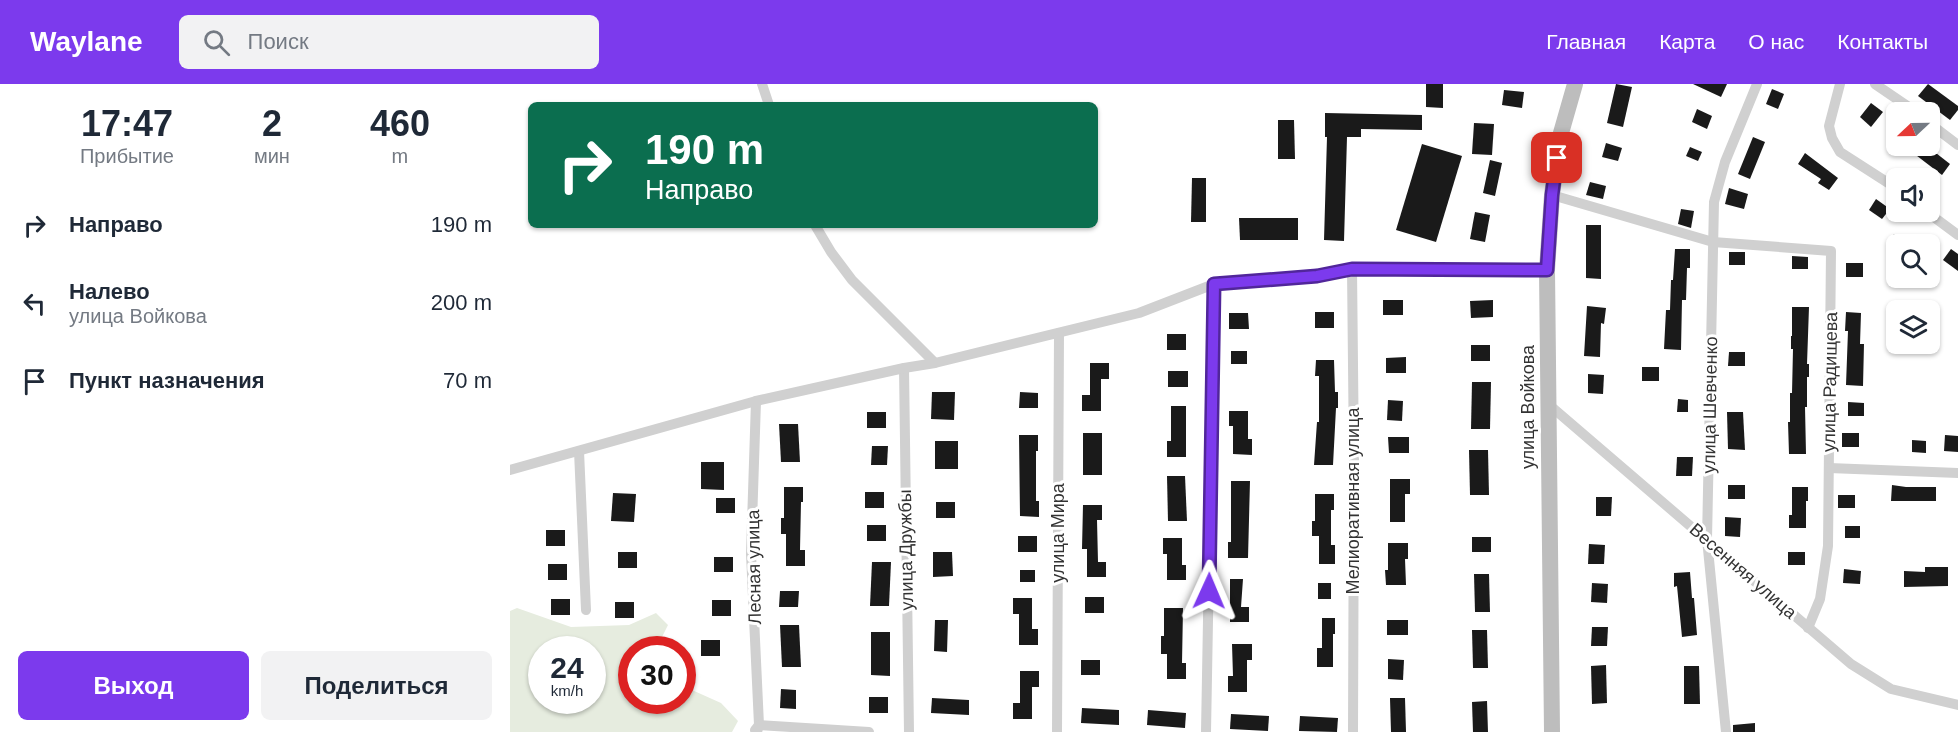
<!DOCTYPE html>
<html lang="ru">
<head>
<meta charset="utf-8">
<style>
	body { margin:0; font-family:Helvetica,sans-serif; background:#f2f2f3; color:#1f2937; height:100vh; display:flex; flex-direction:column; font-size:22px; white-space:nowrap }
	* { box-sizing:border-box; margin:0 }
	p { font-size:20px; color:#747a83 }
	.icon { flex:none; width:33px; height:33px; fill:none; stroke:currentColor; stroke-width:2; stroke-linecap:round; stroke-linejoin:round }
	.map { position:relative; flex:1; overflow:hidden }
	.drawer { display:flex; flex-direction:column; background:#fff; width:510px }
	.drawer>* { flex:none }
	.guide { position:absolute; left:18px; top:18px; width:570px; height:126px; border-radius:9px; box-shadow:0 2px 4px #0004; background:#0b6e4f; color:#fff; overflow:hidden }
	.needle { width:39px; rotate:248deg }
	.controls { position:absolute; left:1376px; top:18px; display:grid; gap:12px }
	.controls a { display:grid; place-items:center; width:54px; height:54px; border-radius:9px; background:#fff; box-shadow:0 2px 4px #0004; font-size:30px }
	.speed { position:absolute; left:18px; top:552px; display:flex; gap:12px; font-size:30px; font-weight:700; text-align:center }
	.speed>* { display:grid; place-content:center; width:78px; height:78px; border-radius:50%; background:#fff; box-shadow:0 2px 4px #0004; line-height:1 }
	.speed small { font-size:15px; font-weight:400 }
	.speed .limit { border:9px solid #d22; background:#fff; color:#111 }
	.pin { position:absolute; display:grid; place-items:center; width:51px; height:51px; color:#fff; margin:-26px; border-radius:12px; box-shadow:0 3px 9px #0006 }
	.me { position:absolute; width:66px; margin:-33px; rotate:1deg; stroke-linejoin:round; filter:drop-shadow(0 0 4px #0008) }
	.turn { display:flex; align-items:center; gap:21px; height:126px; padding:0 18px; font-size:27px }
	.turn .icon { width:78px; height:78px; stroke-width:2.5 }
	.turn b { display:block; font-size:42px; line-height:51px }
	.eta { display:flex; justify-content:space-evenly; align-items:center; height:102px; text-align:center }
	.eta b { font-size:36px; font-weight:700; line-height:42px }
	.action { display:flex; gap:12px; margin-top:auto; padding:12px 18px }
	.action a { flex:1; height:69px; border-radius:9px; background:#7c3aed; color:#fff; font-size:24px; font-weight:700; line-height:69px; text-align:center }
	.action a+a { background:#f2f2f3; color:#1f2937 }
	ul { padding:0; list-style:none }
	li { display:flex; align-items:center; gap:18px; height:78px; padding:0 18px }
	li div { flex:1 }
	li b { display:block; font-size:22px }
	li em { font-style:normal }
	header { display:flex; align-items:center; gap:36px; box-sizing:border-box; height:84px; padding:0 30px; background:#7c3aed; color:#fff }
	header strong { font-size:28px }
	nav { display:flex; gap:33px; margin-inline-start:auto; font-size:21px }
	.search { width:420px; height:54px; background:#f2f2f3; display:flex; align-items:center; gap:15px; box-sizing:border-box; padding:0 21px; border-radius:9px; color:#747a83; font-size:22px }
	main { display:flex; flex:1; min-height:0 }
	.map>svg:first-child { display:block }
	.green { fill:#e6ecdf; fill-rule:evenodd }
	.building { fill:#1a1a1a }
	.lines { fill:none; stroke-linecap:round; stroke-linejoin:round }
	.street { stroke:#d0d0d0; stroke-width:10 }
	.secondary { stroke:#bdbdbd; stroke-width:16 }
	.route-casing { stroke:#51269a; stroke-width:15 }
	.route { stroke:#7c3aed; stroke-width:10 }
	.labels { text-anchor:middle; stroke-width:6; stroke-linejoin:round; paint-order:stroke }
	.street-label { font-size:18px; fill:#333; stroke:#fff }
</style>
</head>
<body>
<header>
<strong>Waylane</strong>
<div class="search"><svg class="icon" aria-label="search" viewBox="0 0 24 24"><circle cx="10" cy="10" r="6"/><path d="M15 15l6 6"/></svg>Поиск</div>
<nav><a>Главная</a><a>Карта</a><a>О нас</a><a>Контакты</a></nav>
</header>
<main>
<section class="drawer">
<div class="eta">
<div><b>17:47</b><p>Прибытие</p></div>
<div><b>2</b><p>мин</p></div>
<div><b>460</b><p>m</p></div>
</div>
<ul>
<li><svg class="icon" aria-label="right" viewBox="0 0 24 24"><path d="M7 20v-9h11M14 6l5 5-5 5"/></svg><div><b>Направо</b></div><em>190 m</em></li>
<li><svg class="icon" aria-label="left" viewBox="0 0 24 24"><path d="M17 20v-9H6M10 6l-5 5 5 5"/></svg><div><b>Налево</b><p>улица Войкова</p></div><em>200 m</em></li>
<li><svg class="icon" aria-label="arrive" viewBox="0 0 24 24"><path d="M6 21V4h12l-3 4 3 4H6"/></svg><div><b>Пункт назначения</b></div><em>70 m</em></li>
</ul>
<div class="action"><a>Выход</a><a>Поделиться</a></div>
</section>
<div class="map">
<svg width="1448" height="648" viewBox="0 0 1448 648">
	<rect width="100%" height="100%" fill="#fff"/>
	<path class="green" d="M7,524l54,19 58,-2 27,-12 12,12 -12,24 -24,1v50h50l1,-14 38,17 17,18 -6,11h-222v-121zM32,566h50v50h-50z"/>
	<g class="building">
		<polygon points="916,0 933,0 933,24 916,23"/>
		<polygon points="1106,0 1122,3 1113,43 1097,39"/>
		<polygon points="1183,0 1217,0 1211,13"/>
		<polygon points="1418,0 1448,22 1448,26 1440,36 1408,12"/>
		<polygon points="1262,5 1274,10 1268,25 1256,20"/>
		<polygon points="994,6 1014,8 1012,24 992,21"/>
		<polygon points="1361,19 1373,28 1361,43 1350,33"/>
		<polygon points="1187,25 1202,32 1197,45 1182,38"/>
		<polygon points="815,29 912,31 912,46 851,45 851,53 837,53 834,157 814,156 817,53 815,53"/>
		<polygon points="768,36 784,36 785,75 768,75"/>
		<polygon points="964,39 984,40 982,71 962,70"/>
		<polygon points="1243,53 1255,58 1240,95 1228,90"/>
		<polygon points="1096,59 1112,64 1108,77 1092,73"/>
		<polygon points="912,60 952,72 926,158 886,146"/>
		<polygon points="1394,62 1417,62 1440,80 1432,91"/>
		<polygon points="1180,63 1192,68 1188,77 1176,72"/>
		<polygon points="1295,69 1328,94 1319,106 1308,99 1311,95 1288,80"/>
		<polygon points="980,76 992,79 985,112 973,109"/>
		<polygon points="682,94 696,94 696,138 681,138"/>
		<polygon points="1080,98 1096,102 1093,115 1076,111"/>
		<polygon points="1219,104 1238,110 1234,125 1215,120"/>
		<polygon points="1366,115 1380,125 1372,135 1359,126"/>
		<polygon points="1171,125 1184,127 1181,144 1168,140"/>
		<polygon points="965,128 980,131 975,158 960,155"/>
		<polygon points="729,134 788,134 788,156 730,156"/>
		<polygon points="1076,141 1091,141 1091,195 1076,194"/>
		<polygon points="1384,150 1399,160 1377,160"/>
		<polygon points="1165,165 1180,165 1180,184 1177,184 1176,216 1172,216 1171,266 1154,265 1156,226 1160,226 1161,196 1163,196"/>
		<polygon points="1441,165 1448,170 1448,187 1433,176"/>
		<rect x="1219" y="168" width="16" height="13"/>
		<polygon points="1282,172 1298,173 1298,185 1282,185"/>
		<rect x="1336" y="179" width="17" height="14"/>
		<rect x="873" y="216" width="20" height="15"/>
		<polygon points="983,216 983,233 961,234 960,217"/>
		<polygon points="1077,222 1096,224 1094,240 1091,239 1090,273 1074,272"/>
		<polygon points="1282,223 1299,223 1297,280 1299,280 1299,293 1297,293 1297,323 1295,323 1296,370 1279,370 1278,338 1280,338 1280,309 1282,309 1283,265 1281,265 1281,252 1282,252"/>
		<rect x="805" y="228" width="19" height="16"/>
		<polygon points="1336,228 1351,229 1350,260 1354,260 1353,302 1336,301 1338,247 1335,247"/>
		<polygon points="719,229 738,229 739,245 719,245"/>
		<rect x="657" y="250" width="19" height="16"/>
		<rect x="961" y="261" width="19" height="16"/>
		<rect x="721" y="267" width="16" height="13"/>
		<polygon points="1219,268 1235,268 1235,282 1218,282"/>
		<polygon points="896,273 896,289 876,289 876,274"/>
		<polygon points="806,276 824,276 825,308 828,308 828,324 826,324 823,381 804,381 807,338 809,338 809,292 805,292"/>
		<polygon points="580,279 599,279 599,295 591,295 591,327 572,327 572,311 580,311"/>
		<rect x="1132" y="283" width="17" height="14"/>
		<rect x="658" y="287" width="20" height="16"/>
		<polygon points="1078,290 1094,291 1093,310 1078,309"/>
		<polygon points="962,298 981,298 980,345 961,345"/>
		<polygon points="422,308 445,308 444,336 421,335"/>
		<polygon points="510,308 528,309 528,324 509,324"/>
		<polygon points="1168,315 1178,316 1178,328 1167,328"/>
		<polygon points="878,316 893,317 892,337 877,336"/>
		<polygon points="1338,318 1354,319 1354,332 1338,332"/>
		<polygon points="661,322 676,322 676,373 657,373 657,357 661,357"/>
		<polygon points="719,327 738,327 738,355 742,355 742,371 723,370 723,342 719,342"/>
		<rect x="357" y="328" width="19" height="16"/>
		<polygon points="1217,328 1233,328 1235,366 1218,365"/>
		<polygon points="269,340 288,340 290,378 271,378"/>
		<rect x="573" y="349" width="19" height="42"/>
		<rect x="1332" y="349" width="17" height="14"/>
		<polygon points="509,351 528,351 528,367 526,367 526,417 529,417 529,433 510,432"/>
		<polygon points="1435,351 1448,352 1448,368 1434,367"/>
		<polygon points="878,353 899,353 899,369 879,369"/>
		<polygon points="1402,356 1416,357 1416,369 1402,368"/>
		<rect x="425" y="357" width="23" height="28"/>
		<polygon points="362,362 378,362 377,381 361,381"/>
		<polygon points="959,366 978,366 979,411 960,411"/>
		<polygon points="1167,373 1183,373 1182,392 1166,392"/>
		<polygon points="191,378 214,378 214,406 191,405"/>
		<polygon points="657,392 675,392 677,437 658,437"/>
		<polygon points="880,395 900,395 900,410 895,410 895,438 880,438"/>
		<polygon points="721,397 740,397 738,474 718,474 718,458 721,458"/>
		<rect x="1218" y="401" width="17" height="14"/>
		<polygon points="1382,401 1396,403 1426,403 1426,417 1381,417"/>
		<polygon points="274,403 293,403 293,418 291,418 290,466 295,466 295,482 276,482 276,450 271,450 271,434 274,434"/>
		<polygon points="1282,403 1298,403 1298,417 1296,417 1296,444 1279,444 1279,431 1282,431"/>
		<rect x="355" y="408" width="19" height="16"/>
		<polygon points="103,409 126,410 124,438 101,437"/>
		<polygon points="805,410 824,410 824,426 821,426 821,461 825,461 825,480 809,480 809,452 802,452 802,437 805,437"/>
		<rect x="1328" y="411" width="17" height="13"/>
		<polygon points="1086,413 1102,413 1101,432 1086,432"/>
		<rect x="206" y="414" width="19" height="15"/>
		<rect x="426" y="418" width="19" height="16"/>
		<polygon points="573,421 592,421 592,436 587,436 588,478 596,478 596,493 577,493 577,465 572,465"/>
		<polygon points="1215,433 1231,434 1230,453 1215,452"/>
		<rect x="357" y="441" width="19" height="16"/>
		<rect x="1335" y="442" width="15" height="12"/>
		<rect x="36" y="446" width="19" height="16"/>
		<rect x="508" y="452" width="19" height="16"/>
		<rect x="962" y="453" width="19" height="15"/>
		<polygon points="653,454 672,454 672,481 676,481 676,496 657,496 657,470 653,470"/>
		<polygon points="878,459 898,459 898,475 895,475 896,501 876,501 875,486 878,486"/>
		<polygon points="1079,460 1095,461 1094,480 1078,480"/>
		<rect x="108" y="468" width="19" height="16"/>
		<polygon points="423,468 442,468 443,492 423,493"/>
		<rect x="1278" y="468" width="17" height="13"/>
		<rect x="204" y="473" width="19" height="15"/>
		<polygon points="362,478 381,478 379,522 360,522"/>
		<rect x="38" y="480" width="19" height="16"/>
		<polygon points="1415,483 1438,483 1438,502 1394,503 1394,487 1415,488"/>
		<polygon points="1334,485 1351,487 1350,500 1333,499"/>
		<rect x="510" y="486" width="15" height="12"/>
		<polygon points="1180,488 1182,514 1184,514 1187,551 1172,553 1167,502 1164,503 1164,489"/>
		<polygon points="964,490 979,490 980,528 965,528"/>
		<polygon points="720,495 733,495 731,523 739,523 739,538 720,538"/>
		<rect x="808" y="499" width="13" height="16"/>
		<polygon points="1082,499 1098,500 1097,519 1081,518"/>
		<polygon points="270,507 289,507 288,523 269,523"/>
		<rect x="575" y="513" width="19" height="16"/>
		<polygon points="503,514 522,514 522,545 528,545 528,561 509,561 509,530 503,530"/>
		<rect x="41" y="515" width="19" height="16"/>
		<rect x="202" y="516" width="19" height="16"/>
		<rect x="105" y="518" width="19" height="16"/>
		<polygon points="654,524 673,524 672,579 676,579 676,595 657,595 657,570 651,570 651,552 654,552"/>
		<polygon points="812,534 825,534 825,550 823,550 823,583 807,583 807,564 812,564"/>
		<polygon points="425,536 438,536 437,568 424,567"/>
		<rect x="877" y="536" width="21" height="15"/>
		<polygon points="270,541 289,541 291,583 272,583"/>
		<polygon points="1082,543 1098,543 1097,562 1081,562"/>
		<polygon points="962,546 977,546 978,584 963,584"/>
		<polygon points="361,548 380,548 380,592 361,591"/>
		<rect x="191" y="556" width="19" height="16"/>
		<polygon points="722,560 742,560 742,576 737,576 737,608 718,608 718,592 723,592"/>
		<polygon points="878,575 894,576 893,596 878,595"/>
		<rect x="571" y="576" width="19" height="15"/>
		<polygon points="1096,581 1097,619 1082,620 1081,582"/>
		<polygon points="1174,582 1189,582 1190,620 1174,620"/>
		<polygon points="510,587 529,587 529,603 522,603 522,635 503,635 503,619 510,619"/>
		<polygon points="271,605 286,606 286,625 270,624"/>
		<rect x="359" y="613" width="19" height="16"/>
		<polygon points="422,614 459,616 459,631 421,629"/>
		<polygon points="880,614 895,614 896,648 881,648"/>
		<polygon points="977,617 978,648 963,648 962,618"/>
		<polygon points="572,624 609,626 609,641 571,639"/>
		<polygon points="638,626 676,629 675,644 637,641"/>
		<polygon points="721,630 759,632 758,647 720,645"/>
		<polygon points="790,632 828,634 827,648 789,647"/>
		<polygon points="1245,639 1245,648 1223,648 1223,641"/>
	</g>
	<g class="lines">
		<g class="street">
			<polyline points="252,0 259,21"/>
			<polyline points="1330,0 1319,42 1322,54 1330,68 1386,104"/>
			<polyline points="1365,0 1406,28"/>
			<polyline points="1419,39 1448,61"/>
			<polyline points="1042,111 1203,158 1321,167 1318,462 1310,515 1298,544"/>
			<polyline points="1417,128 1448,151"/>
			<polyline points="305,141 321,168 342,196 425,279"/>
			<polyline points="842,185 844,376 843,648"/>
			<polyline points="394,284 399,648"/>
			<polyline points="246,317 241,470 249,641 247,648"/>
			<polyline points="1037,319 1341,580 1381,605 1448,621"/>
			<polyline points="69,367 76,526"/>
			<polyline points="1319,384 1448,389"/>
			<polyline points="0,386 246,317 394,284 425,279 629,229 704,200 807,191 842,185 1037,186"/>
			<polyline points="245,646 249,641 359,648"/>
			<polyline points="547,648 549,249"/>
			<polyline points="696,648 704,200"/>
			<polyline points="1216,648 1197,455 1204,118 1215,78 1247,0"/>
		</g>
		<polyline class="secondary" points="1042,648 1037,186 1042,111 1049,56 1065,0"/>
	</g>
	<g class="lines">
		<defs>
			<polyline id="route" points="699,507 704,200 807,192 842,185 1037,186 1042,111 1047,74"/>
		</defs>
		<use href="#route" class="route-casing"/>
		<use href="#route" class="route"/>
	</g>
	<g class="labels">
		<g class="street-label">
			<text transform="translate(1320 298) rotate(-89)" y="6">улица Радищева</text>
			<text transform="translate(1200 321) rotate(-89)" y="6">улица Шевченко</text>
			<text transform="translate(1018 323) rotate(-90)" y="6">улица Войкова</text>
			<text transform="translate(843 417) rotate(-90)" y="6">Мелиоративная улица</text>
			<text transform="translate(548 449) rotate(-90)" y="6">улица Мира</text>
			<text transform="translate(396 466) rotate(-91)" y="6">улица Дружбы</text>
			<text transform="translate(244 483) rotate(-91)" y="6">Лесная улица</text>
			<text transform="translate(1233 487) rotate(41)" y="6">Весенняя улица</text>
		</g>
	</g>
</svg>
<div class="controls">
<a><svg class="needle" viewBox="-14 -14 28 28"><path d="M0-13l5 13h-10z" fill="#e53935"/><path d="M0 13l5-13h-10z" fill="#747a83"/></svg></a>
<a><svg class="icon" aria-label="sound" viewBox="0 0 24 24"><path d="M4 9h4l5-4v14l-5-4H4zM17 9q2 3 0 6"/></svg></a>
<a><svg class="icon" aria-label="search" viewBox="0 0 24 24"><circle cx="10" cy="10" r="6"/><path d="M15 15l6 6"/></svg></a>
<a><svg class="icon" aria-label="layers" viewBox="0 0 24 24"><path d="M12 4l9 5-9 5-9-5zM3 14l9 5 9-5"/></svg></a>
</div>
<div class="speed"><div>24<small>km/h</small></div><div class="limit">30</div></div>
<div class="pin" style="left:1047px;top:74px;background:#d93025"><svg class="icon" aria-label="arrive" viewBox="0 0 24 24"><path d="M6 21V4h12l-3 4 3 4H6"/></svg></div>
<svg class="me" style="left:699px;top:507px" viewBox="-20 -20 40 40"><path d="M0-17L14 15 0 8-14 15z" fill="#7c3aed" stroke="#fff" stroke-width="4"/></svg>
<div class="guide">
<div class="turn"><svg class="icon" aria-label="right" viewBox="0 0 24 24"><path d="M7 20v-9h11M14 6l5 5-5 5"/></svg><div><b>190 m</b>Направо</div></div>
</div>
</div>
</main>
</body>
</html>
